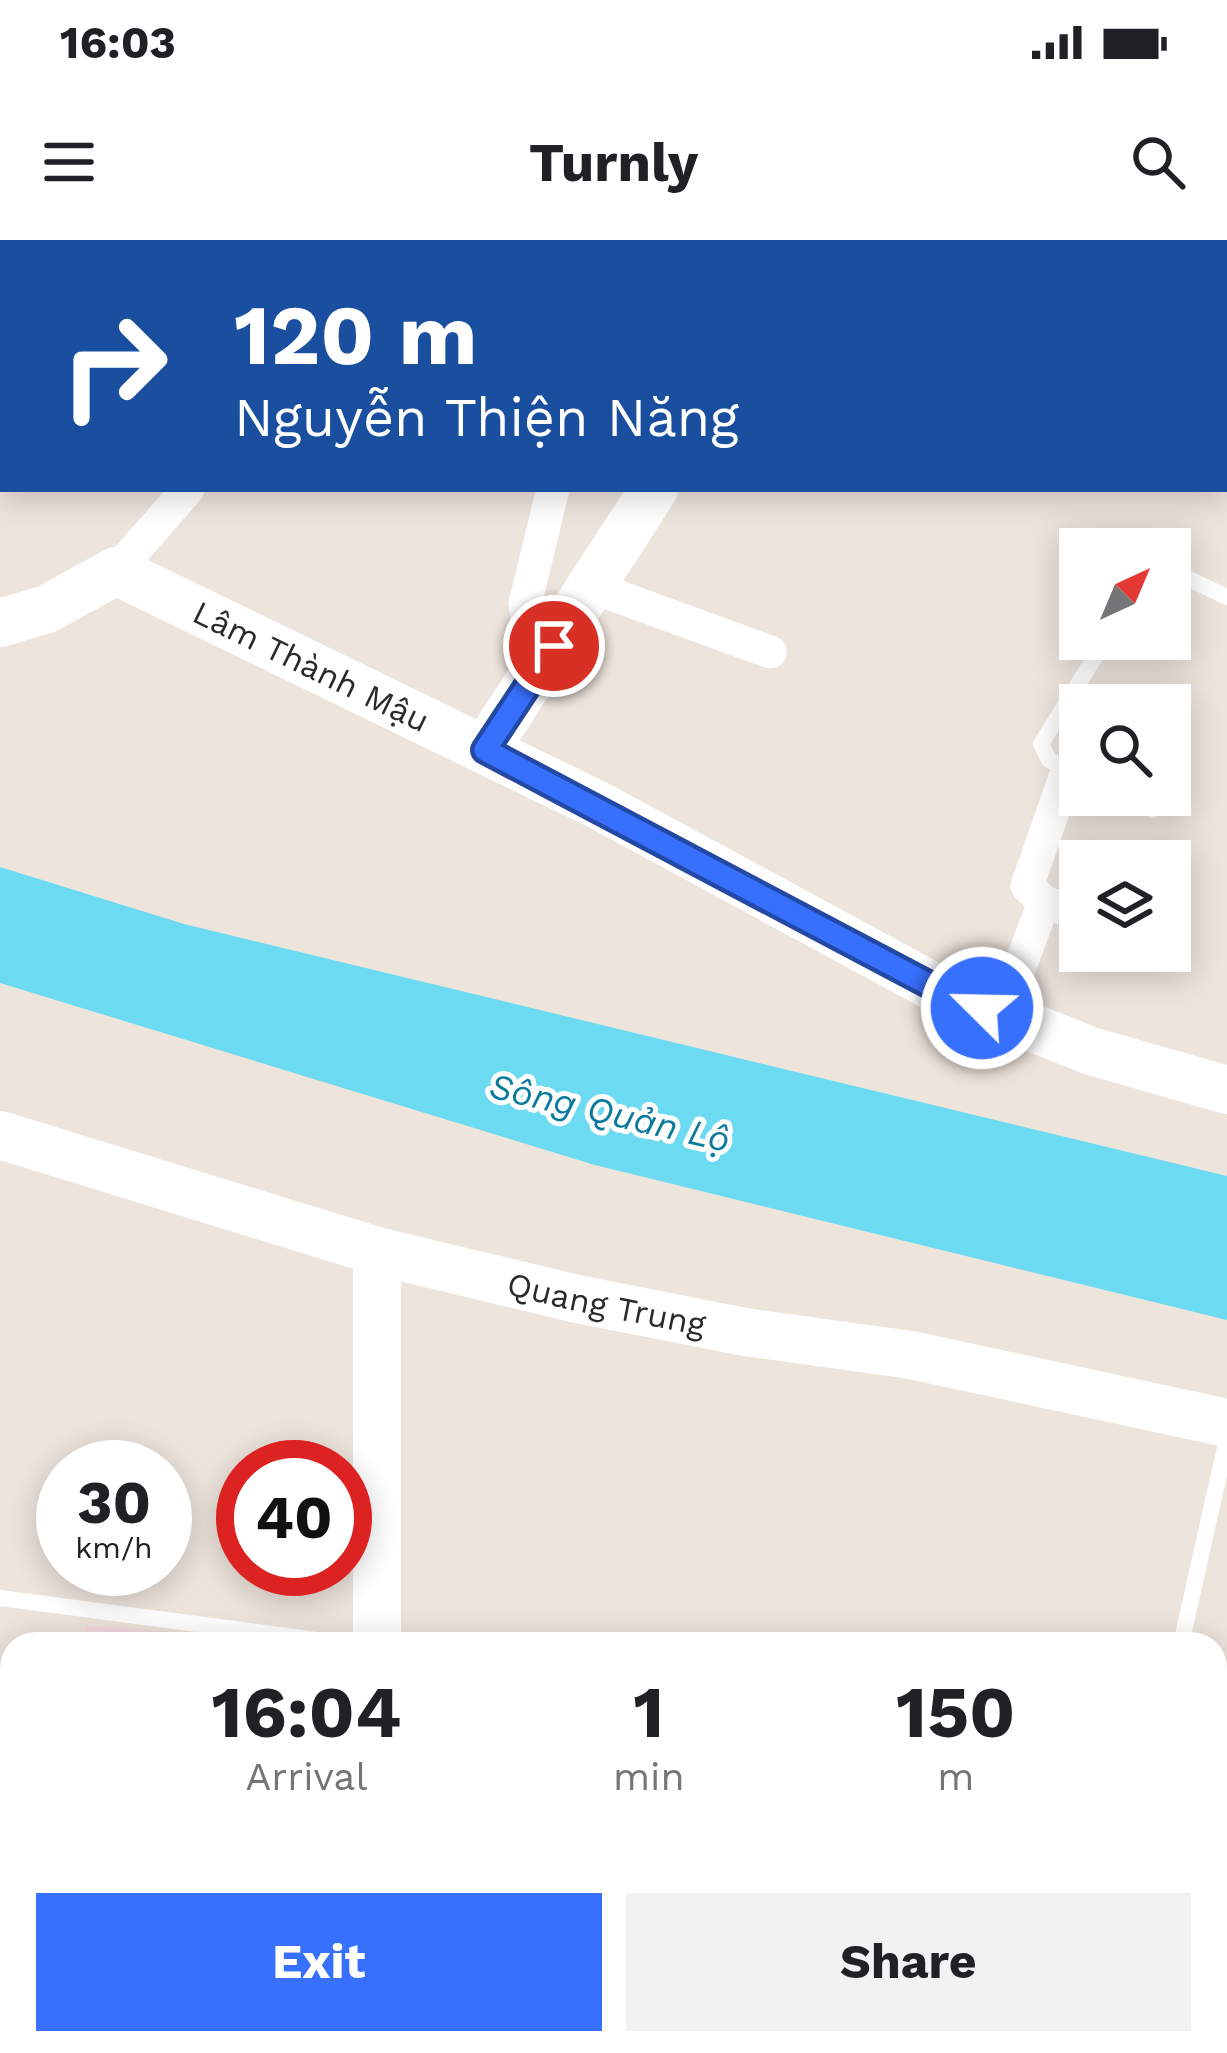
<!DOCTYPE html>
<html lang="en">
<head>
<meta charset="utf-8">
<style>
	body { margin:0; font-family:"Work Sans",sans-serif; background:#f2f2f2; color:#202124; height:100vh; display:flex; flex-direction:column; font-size:45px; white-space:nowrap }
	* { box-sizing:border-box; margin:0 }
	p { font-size:39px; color:#757577 }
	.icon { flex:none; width:66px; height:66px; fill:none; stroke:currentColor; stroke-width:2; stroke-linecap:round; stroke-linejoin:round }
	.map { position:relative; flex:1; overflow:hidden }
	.sheet { position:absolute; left:0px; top:1392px; width:1227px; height:423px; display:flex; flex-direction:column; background:#fff; border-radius:36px 36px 0 0; box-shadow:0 6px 30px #0003 }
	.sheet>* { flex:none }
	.banner { position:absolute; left:0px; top:0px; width:1227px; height:252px; box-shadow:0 6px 30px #0003; background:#1a4fa0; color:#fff; overflow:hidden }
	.needle { width:78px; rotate:44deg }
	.fabs { position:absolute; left:1059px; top:288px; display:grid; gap:24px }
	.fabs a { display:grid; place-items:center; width:132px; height:132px; border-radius:0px; background:#fff; box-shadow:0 6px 30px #0003; font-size:60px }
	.speed { position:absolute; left:36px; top:1200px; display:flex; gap:24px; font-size:60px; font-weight:700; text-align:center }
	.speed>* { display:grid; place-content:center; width:156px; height:156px; border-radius:50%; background:#fff; box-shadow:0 6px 30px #0003; line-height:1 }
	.speed small { font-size:30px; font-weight:400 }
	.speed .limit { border:18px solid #d22; background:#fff; color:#111 }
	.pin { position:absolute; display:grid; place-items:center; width:102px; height:102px; color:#fff; margin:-51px; border:6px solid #fff; border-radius:50%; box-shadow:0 3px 12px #0007 }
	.me { position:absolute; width:132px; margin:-66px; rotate:293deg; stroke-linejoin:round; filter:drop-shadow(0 0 9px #0008) }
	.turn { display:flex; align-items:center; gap:42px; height:252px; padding:0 36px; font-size:54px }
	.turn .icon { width:156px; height:156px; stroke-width:2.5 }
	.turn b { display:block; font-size:84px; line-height:102px }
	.eta { display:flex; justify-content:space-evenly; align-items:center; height:204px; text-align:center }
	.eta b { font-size:72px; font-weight:700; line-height:84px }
	.cta { display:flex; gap:24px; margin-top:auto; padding:24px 36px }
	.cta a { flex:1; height:138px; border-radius:0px; background:#3870fe; color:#fff; font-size:48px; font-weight:700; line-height:138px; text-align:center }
	.cta a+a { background:#f2f2f2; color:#202124 }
	.status { display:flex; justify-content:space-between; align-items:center; height:84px; padding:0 60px; background:#fff; direction:ltr }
	.status svg { height:33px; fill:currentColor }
	header { display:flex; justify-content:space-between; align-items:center; height:156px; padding:0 36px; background:#fff; font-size:54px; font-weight:700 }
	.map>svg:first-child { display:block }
	.medical { fill:#f4d9dd }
	.water { fill:#6cdbf1 }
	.building { fill:#c8c1bb }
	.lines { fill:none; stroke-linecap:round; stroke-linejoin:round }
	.lane { stroke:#fff; stroke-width:16 }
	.street { stroke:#fff; stroke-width:33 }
	.secondary { stroke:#fff; stroke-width:48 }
	.route-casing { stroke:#2449a5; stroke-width:30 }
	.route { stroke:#3870fe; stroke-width:21 }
	.labels { text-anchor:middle; stroke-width:10; stroke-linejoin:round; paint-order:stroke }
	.street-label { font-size:33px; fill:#2a2a2a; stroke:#fff }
	.water-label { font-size:36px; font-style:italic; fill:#0a7a9e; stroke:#fff }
</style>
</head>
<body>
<div class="status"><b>16:03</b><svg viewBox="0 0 49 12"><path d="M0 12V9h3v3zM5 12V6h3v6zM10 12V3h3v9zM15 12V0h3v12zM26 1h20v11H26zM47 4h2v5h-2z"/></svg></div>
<header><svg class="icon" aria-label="menu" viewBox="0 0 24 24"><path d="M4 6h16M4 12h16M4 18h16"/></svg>Turnly<svg class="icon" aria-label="search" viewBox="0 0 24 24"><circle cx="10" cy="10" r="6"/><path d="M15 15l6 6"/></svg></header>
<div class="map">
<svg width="1227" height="1813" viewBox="0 0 1227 1813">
	<rect width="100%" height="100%" fill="#ede4dc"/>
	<g class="medical">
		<polygon points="85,1385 322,1403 322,1404 84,1404"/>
		<polygon points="0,1461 12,1461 12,1623 0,1622"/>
	</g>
	<polygon class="water" points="0,627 184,684 1227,936 1227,1080 595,925 0,743"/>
	<polygon class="building" points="0,1536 12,1537 12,1603 0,1602"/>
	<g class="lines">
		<g class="lane">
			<polyline points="1170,330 1227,357"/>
			<polyline points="1070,530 1049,520 1041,504 1106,399"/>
			<polyline points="1123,555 1153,570"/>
			<polyline points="0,1358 347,1404"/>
			<polyline points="1181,1404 1227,1199"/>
		</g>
		<g class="street">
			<polyline points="582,0 583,3"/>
			<polyline points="227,3 227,0"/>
			<polyline points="441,3 441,0"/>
			<polyline points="788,3 796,0"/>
			<polyline points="0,73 3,74"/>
			<polyline points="116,331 188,249"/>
			<polyline points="592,347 770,412"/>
			<polyline points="535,436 525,364 553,249"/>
			<polyline points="1068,529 1027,646 1044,662 1080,674"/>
			<polyline points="1002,775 1044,662"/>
			<polyline points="1215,1558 1227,1558"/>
			<polyline points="700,1803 700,1813"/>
			<polyline points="1206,1813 1206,1803"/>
		</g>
		<g class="secondary">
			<polyline points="689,0 689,3"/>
			<path id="s1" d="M0,383l47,-14 69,-38 484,235 343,186 148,59 136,39"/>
			<polyline points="485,510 654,249"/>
			<path id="s2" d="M0,895l377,116 200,48 168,33 166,23 316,68"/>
			<polyline points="377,1404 377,1011"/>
			<polyline points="373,1813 373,1803"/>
		</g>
	</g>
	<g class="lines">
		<defs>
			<polyline id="route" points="554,406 485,510 943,752 982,768"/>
		</defs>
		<use href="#route" class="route-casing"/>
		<use href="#route" class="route"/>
	</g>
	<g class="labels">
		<g class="street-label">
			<text dy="12" stroke="none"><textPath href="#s1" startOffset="345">Lâm Thành Mậu</textPath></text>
			<text dy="12" stroke="none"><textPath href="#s2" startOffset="630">Quang Trung</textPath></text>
		</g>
		<g class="water-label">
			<text transform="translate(610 872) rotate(13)" y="13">Sông Quản Lộ</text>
		</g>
	</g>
</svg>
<div class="fabs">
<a><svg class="needle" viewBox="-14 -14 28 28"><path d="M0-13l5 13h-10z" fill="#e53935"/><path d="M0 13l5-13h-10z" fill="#757577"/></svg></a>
<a><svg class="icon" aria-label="search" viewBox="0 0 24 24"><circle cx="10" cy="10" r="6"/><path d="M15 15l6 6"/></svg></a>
<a><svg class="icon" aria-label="layers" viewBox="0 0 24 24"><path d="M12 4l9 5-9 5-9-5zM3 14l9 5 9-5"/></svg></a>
</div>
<div class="speed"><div>30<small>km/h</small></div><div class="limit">40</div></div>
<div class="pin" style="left:554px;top:406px;background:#d93025"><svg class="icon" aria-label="arrive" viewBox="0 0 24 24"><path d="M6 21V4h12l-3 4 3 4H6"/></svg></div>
<svg class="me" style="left:982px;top:768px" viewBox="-20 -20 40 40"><circle r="17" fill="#3870fe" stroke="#fff" stroke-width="3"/><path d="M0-11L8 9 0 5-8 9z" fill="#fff"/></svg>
<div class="banner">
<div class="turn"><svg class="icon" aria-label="right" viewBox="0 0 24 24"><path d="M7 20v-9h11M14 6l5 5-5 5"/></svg><div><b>120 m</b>Nguyễn Thiện Năng</div></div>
</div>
<section class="sheet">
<div class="eta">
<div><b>16:04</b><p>Arrival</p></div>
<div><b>1</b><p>min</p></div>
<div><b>150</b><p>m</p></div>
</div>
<div class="cta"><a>Exit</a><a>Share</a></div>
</section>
</div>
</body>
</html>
